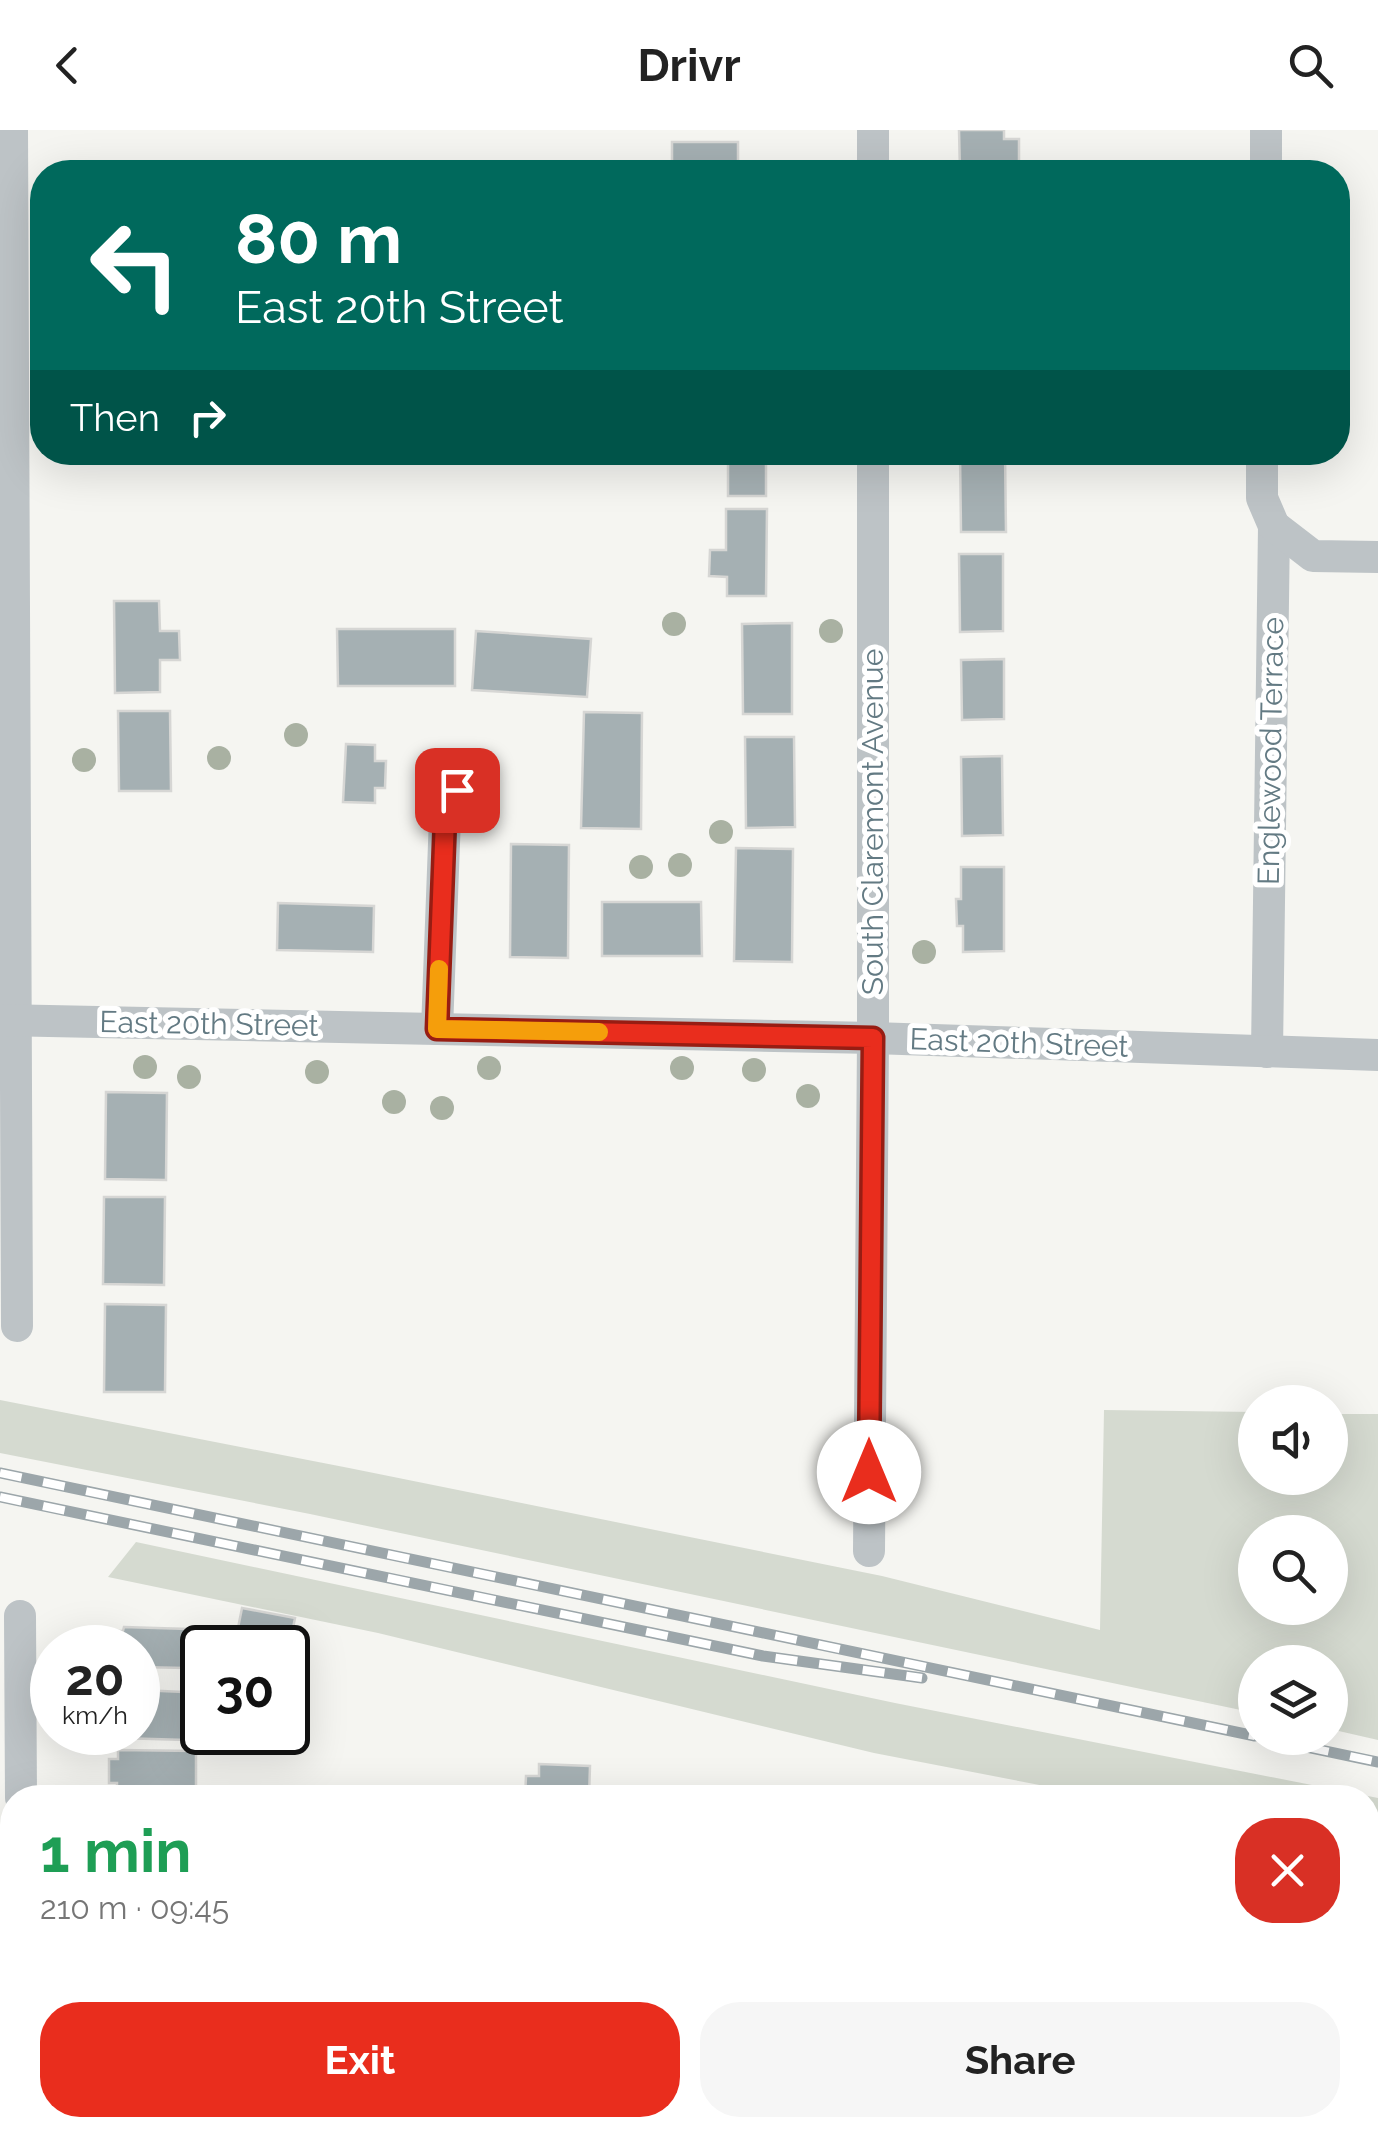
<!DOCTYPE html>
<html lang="en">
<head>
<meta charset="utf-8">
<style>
	body { margin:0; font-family:Raleway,sans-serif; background:#f6f6f6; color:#222; height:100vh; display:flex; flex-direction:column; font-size:38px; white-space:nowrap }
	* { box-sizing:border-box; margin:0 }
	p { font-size:32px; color:#767676 }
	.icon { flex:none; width:55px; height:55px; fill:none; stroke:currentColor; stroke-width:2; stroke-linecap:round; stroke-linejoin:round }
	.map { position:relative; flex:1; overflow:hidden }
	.side { position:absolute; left:0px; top:1655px; width:1380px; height:352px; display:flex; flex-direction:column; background:#fff; border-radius:40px 40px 0 0; box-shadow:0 10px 40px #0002 }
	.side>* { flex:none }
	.top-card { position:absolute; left:30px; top:30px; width:1320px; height:305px; border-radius:40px; box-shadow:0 10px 40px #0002; background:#00695c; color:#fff; overflow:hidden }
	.buttons { position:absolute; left:1238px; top:1255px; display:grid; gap:20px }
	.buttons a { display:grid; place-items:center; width:110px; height:110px; border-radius:50%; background:#fff; box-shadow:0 10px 40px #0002; font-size:50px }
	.speed { position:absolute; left:30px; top:1495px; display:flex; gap:20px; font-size:50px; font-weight:700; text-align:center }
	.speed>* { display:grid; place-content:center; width:130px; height:130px; border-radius:50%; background:#fff; box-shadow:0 10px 40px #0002; line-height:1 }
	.speed small { font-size:25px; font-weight:400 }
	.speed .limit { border:5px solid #111; border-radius:15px; background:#fff; color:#111 }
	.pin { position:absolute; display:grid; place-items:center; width:85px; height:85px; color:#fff; margin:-42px; border-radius:20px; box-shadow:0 5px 15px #0006 }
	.me { position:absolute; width:110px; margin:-55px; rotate:0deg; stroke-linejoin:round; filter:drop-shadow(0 0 8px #0008) }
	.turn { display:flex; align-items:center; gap:35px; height:210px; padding:0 40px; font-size:45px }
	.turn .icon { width:130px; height:130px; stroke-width:2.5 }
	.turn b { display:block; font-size:70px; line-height:85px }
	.then { display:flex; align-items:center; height:95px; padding:0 40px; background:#0003; gap:20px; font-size:38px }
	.round { display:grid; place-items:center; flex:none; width:105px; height:105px; border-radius:40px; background:#f6f6f6 }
	.head { display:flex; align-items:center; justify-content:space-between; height:170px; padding:0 40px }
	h1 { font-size:60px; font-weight:700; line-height:75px; color:#1e9e55 }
	.primary-button { display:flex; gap:20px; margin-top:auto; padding:20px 40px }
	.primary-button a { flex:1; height:115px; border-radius:40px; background:#e92d1d; color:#fff; font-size:40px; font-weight:700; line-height:115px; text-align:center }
	.primary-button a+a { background:#f6f6f6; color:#222 }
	header { display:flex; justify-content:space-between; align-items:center; height:130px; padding:0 40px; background:#fff; font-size:45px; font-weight:700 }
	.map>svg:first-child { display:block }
	.green { fill:#d5dad0; fill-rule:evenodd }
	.building { fill:#a5b0b3; stroke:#d6d6d4; stroke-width:2.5 }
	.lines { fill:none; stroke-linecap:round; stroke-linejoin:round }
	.minor { stroke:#bdc3c6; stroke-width:32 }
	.rail-casing { stroke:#9ca6aa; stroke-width:11 }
	.rail { stroke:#fff; stroke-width:8; stroke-dasharray:22; stroke-linecap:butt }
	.tree { fill:#a9b1a2 }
	.route-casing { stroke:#971d13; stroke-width:25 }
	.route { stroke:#e92d1d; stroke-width:18 }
	.slow { stroke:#f59e0b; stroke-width:18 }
	.labels { text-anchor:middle; stroke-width:10; stroke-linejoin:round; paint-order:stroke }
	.street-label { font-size:30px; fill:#637a83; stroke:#fff }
</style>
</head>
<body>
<header><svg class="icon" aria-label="back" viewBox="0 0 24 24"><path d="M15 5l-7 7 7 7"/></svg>Drivr<svg class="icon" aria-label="search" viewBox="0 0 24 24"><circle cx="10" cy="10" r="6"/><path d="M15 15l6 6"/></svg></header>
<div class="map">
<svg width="1378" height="2007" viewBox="0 0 1378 2007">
	<rect width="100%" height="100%" fill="#f5f5f1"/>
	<g class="green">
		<path d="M0,1270l349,68 533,108 218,54 4,-220 151,2v66h75v-64h48v326l-48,-11v-67h-75v51l-945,-199 -310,-61zM1255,1402h75v76h-75z"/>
		<polygon points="136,1412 895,1573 1378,1668 1378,1721 1368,1719 1368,1668 1102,1667 874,1623 378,1503 108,1447"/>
	</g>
	<g class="building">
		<polygon points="959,0 1004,0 1004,9 1019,9 1019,34 1005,34 1005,42 960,42"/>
		<rect x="672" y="12" width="66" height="30"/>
		<rect x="728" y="322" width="38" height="44"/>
		<polygon points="960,322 1005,322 1006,402 961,402"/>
		<polygon points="726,379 767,379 766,466 727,466 727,447 709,446 710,420 726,420"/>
		<polygon points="959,424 1003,424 1003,501 960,502"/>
		<polygon points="114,471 159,471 160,501 179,501 180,530 160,530 160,562 115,563"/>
		<polygon points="792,493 792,584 743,584 742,494"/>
		<polygon points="337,499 455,499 455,556 338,556"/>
		<polygon points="476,501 591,509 587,567 472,560"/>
		<polygon points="1004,529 1004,589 962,590 961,530"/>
		<polygon points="118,581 170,581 171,661 119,661"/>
		<polygon points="584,582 642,583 641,699 581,698"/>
		<polygon points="745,607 794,607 795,697 746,698"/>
		<polygon points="346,614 375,615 375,631 386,631 385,658 375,658 375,673 343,672"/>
		<polygon points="1002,626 1003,705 962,706 961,627"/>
		<polygon points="511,714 569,715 568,828 510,827"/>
		<polygon points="736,718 793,719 792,832 734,831"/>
		<polygon points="961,737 1004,737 1004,821 963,822 963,796 957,796 956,769 961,769"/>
		<polygon points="602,772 701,772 702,826 602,826"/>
		<polygon points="278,773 374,776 373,822 277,820"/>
		<polygon points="106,962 167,963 166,1050 105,1049"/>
		<polygon points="104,1067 165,1067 164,1155 103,1154"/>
		<polygon points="105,1174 166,1175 165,1262 104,1262"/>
		<polygon points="242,1478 295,1488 288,1523 288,1518 256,1518 235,1513"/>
		<polygon points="124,1497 188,1499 186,1538 138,1537 138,1518 110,1518 110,1501 123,1501"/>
		<polygon points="138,1560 184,1562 183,1569 202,1570 202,1602 221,1602 221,1611 119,1608 119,1602 138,1602"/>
		<polygon points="118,1620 196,1621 196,1660 117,1660 117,1653 109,1653 109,1629 118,1629"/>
		<polygon points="539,1634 590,1636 589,1668 525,1668 526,1646 539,1646"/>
		<rect x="130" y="1995" width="55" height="12"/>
		<polygon points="311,1995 357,1995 356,2007 311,2007"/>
		<rect x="390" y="1995" width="48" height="12"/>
		<rect x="618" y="1995" width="39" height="12"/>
		<polygon points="753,1995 794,1995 794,2007 752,2007"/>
		<polygon points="972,1995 1035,1995 1034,2007 972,2007"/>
		<rect x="1165" y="1995" width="49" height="12"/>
		<polygon points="1257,1995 1300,1995 1299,2007 1257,2007"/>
		<rect x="1323" y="1995" width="37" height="12"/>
	</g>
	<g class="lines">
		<g class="minor">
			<polyline points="12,0 17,1196"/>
			<polyline points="873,42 873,0"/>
			<polyline points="1266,42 1266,0"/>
			<polyline points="1262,322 1262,368 1274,396 1267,922"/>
			<polyline points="1274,396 1313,426 1378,427"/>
			<polyline points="0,890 873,908 1378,925"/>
			<polyline points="437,899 445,687 448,675 457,660"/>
			<polyline points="869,1421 873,908 873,322"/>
			<polyline points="20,1486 21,1668"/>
			<polyline points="22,1995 22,2007"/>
			<polyline points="894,1995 894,2007"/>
		</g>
		<defs>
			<g id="rail">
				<polyline points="0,1343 1255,1606"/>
				<polyline points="0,1367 763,1526 922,1548"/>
				<polyline points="1264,1608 1378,1632"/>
			</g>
		</defs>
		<use href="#rail" class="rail-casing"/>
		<use href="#rail" class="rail"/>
	</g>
	<g class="tree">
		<circle cx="674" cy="494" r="12"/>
		<circle cx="831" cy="501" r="12"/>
		<circle cx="296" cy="605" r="12"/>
		<circle cx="219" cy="628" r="12"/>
		<circle cx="84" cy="630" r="12"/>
		<circle cx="721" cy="702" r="12"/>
		<circle cx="680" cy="735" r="12"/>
		<circle cx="641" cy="737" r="12"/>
		<circle cx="924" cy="822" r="12"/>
		<circle cx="145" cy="937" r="12"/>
		<circle cx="489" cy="938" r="12"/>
		<circle cx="682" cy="938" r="12"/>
		<circle cx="754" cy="940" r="12"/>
		<circle cx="317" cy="942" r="12"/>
		<circle cx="189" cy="947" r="12"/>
		<circle cx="808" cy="966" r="12"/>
		<circle cx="394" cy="972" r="12"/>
		<circle cx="442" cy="978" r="12"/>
	</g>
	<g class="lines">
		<defs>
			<polyline id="route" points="457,660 448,674 445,688 437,899 873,908 869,1342"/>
		</defs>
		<use href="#route" class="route-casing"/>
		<use href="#route" class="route"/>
		<polyline class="slow" points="439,839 437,899 599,902"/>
	</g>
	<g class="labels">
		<g class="street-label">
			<text transform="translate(1271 621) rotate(-89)" y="10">Englewood Terrace</text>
			<text transform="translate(873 692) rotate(-90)" y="10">South Claremont Avenue</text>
			<text transform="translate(209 894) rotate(1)" y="10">East 20th Street</text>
			<text transform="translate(1019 913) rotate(2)" y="10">East 20th Street</text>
		</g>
	</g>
</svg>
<div class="buttons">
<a><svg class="icon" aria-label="sound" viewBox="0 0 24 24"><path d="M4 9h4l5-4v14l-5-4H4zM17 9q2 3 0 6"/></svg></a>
<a><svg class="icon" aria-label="search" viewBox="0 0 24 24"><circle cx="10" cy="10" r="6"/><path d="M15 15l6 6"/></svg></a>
<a><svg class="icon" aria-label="layers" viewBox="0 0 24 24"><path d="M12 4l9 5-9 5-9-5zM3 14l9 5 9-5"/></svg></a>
</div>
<div class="speed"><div>20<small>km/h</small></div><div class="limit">30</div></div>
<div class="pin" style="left:457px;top:660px;background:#d93025"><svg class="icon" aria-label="arrive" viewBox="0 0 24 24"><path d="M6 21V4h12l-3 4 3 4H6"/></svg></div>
<svg class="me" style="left:869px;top:1342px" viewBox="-20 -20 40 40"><circle r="19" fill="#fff"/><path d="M0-13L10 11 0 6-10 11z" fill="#e92d1d"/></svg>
<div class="top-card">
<div class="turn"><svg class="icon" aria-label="left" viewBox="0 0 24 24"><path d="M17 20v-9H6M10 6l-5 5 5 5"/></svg><div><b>80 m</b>East 20th Street</div></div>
<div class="then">Then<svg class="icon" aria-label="right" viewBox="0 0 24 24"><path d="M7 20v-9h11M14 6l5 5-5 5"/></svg></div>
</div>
<section class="side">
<div class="head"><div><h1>1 min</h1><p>210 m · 09:45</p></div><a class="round" style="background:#d93025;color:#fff"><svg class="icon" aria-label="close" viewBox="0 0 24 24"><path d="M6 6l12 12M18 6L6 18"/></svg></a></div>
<div class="primary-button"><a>Exit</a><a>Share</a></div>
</section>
</div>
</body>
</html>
